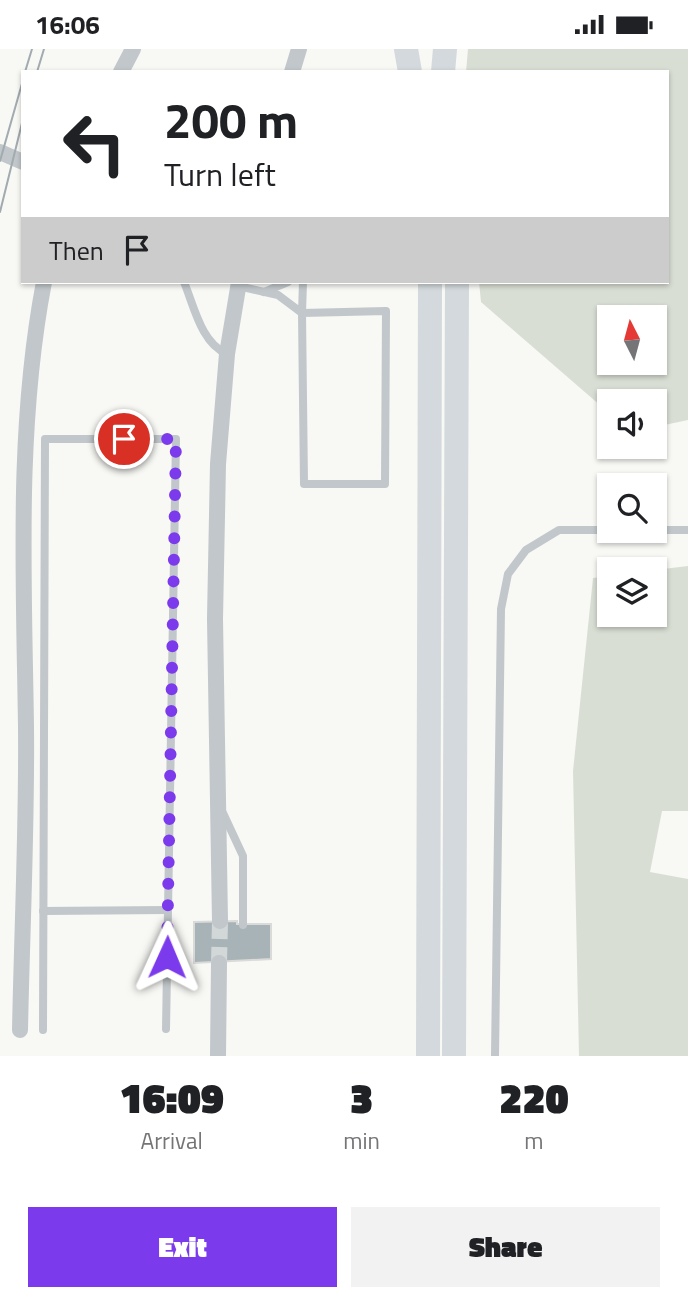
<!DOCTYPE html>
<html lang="en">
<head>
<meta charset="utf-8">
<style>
	body { margin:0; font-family:"Titillium Web",sans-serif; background:#f2f2f2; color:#202124; height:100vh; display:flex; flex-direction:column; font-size:26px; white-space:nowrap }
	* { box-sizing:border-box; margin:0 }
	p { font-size:23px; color:#757577 }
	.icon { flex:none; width:38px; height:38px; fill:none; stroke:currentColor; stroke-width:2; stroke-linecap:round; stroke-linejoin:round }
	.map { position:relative; height:1007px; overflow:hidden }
	.panel { display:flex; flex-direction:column; background:#fff; flex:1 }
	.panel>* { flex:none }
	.banner { position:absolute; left:21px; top:21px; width:648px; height:214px; border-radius:0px; box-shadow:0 2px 5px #0004; background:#fff; color:#202124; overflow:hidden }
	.needle { width:46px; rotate:354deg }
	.fabs { position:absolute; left:597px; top:256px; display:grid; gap:14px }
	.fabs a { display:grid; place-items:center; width:70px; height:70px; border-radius:0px; background:#fff; box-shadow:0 2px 5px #0004; font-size:35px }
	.pin { position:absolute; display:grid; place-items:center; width:60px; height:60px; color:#fff; margin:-30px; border:4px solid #fff; border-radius:50%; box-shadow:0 2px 7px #0007 }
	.me { position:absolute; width:77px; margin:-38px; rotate:1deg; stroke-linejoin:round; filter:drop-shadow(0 0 5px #0008) }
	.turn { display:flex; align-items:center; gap:24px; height:147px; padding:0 28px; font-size:32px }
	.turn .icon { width:91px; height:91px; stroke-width:2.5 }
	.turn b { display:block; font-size:49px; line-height:60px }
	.then { display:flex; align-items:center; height:66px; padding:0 28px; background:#0003; gap:14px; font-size:26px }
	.eta { display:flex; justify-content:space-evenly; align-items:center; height:119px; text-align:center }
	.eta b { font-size:42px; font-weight:800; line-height:49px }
	.button { display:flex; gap:14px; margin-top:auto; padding:14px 28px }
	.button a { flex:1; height:80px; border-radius:0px; background:#7c3aed; color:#fff; font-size:28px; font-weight:800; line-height:80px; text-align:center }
	.button a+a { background:#f2f2f2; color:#202124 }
	.status { display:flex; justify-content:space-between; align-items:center; height:49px; padding:0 35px; background:#fff; direction:ltr }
	.status svg { height:19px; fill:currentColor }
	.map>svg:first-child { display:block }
	.green { fill:#d9ded4; fill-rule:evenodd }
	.building { fill:#a8b3b8; stroke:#dadad8; stroke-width:2 }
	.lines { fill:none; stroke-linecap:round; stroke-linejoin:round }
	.minor-tunnel { stroke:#d2d8d8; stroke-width:16; stroke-dasharray:16 8; stroke-linecap:butt }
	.service { stroke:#c1c7ca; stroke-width:8 }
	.minor { stroke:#c1c7ca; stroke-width:16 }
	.primary { stroke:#d3d9dc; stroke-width:24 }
	.tram { stroke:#a2abb0; stroke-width:2 }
	.route { stroke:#7c3aed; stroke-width:12; stroke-dasharray:0 21.6 }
</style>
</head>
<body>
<div class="status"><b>16:06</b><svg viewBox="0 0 49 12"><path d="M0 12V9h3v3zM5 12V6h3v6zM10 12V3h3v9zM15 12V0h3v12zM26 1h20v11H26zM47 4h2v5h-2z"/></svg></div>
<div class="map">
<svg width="688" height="1007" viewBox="0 0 688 1007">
	<rect width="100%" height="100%" fill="#f8f8f5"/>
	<g class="green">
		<path d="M468,0h220v371l-33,7 -1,-26h-45v12l-128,-111 -2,-20h188v-210h-201zM609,268h45v45h-45z"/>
		<polygon points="688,517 688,762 662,762 650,823 688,830 688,1007 579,1007 573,722 593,529 609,527 609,565 654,565 655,521"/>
	</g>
	<polygon class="building" points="237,872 237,875 271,875 271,910 194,914 194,873"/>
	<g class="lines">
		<polyline class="minor-tunnel" points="219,914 220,872"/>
		<g class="service">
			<path d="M184,233c10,24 17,61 43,72"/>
			<polyline points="238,237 278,246 302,264 304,435 385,435 386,262 302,264 303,233"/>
			<polyline points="264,243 288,233"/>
			<polyline points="223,764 243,807 243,876"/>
			<polyline points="43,862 168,861"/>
			<polyline points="43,981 45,390 176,390 166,980"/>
			<polyline points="495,1007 501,560 508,525 526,501 559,481 688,481"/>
		</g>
		<g class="minor">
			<polyline points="121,23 133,0"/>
			<polyline points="292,23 299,0"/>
			<polyline points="0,103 23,113"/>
			<polyline points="220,872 215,570 218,415 227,305 239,233"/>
			<path d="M20,981c2,-101 7,-202 6,-303 -2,-148 -10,-299 18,-445"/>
			<polyline points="218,1007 219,914"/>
		</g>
		<g class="primary">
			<polyline points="406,0 410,23"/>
			<polyline points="443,23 445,0"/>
			<polyline points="428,1007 430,233"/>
			<polyline points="454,1007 457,233"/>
		</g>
		<g class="tram">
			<polyline points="25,23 32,0"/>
			<polyline points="37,23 44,0"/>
			<polyline points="0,112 23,31"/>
			<polyline points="0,163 23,70"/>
		</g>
	</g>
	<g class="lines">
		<polyline class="route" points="124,390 176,390 167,908"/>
	</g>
</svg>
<div class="fabs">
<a><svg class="needle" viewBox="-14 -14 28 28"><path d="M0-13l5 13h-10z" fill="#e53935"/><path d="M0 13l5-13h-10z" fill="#757577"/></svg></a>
<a><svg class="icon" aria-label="sound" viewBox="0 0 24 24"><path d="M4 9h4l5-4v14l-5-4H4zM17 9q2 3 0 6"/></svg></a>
<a><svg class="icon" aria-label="search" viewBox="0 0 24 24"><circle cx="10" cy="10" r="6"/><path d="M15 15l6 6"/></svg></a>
<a><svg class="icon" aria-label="layers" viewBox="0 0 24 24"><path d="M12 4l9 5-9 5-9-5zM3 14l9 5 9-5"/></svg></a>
</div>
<div class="pin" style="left:124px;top:390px;background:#d93025"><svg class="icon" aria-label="arrive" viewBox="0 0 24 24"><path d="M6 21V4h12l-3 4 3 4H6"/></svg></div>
<svg class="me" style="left:167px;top:908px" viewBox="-20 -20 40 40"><path d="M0-17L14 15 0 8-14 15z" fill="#7c3aed" stroke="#fff" stroke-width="4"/></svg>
<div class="banner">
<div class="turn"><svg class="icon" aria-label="left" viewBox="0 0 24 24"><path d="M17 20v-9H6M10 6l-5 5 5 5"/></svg><div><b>200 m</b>Turn left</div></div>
<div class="then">Then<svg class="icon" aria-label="arrive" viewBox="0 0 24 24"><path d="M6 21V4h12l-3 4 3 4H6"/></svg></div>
</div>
</div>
<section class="panel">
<div class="eta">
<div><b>16:09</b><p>Arrival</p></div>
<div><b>3</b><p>min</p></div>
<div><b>220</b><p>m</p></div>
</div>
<div class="button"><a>Exit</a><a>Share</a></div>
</section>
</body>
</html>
